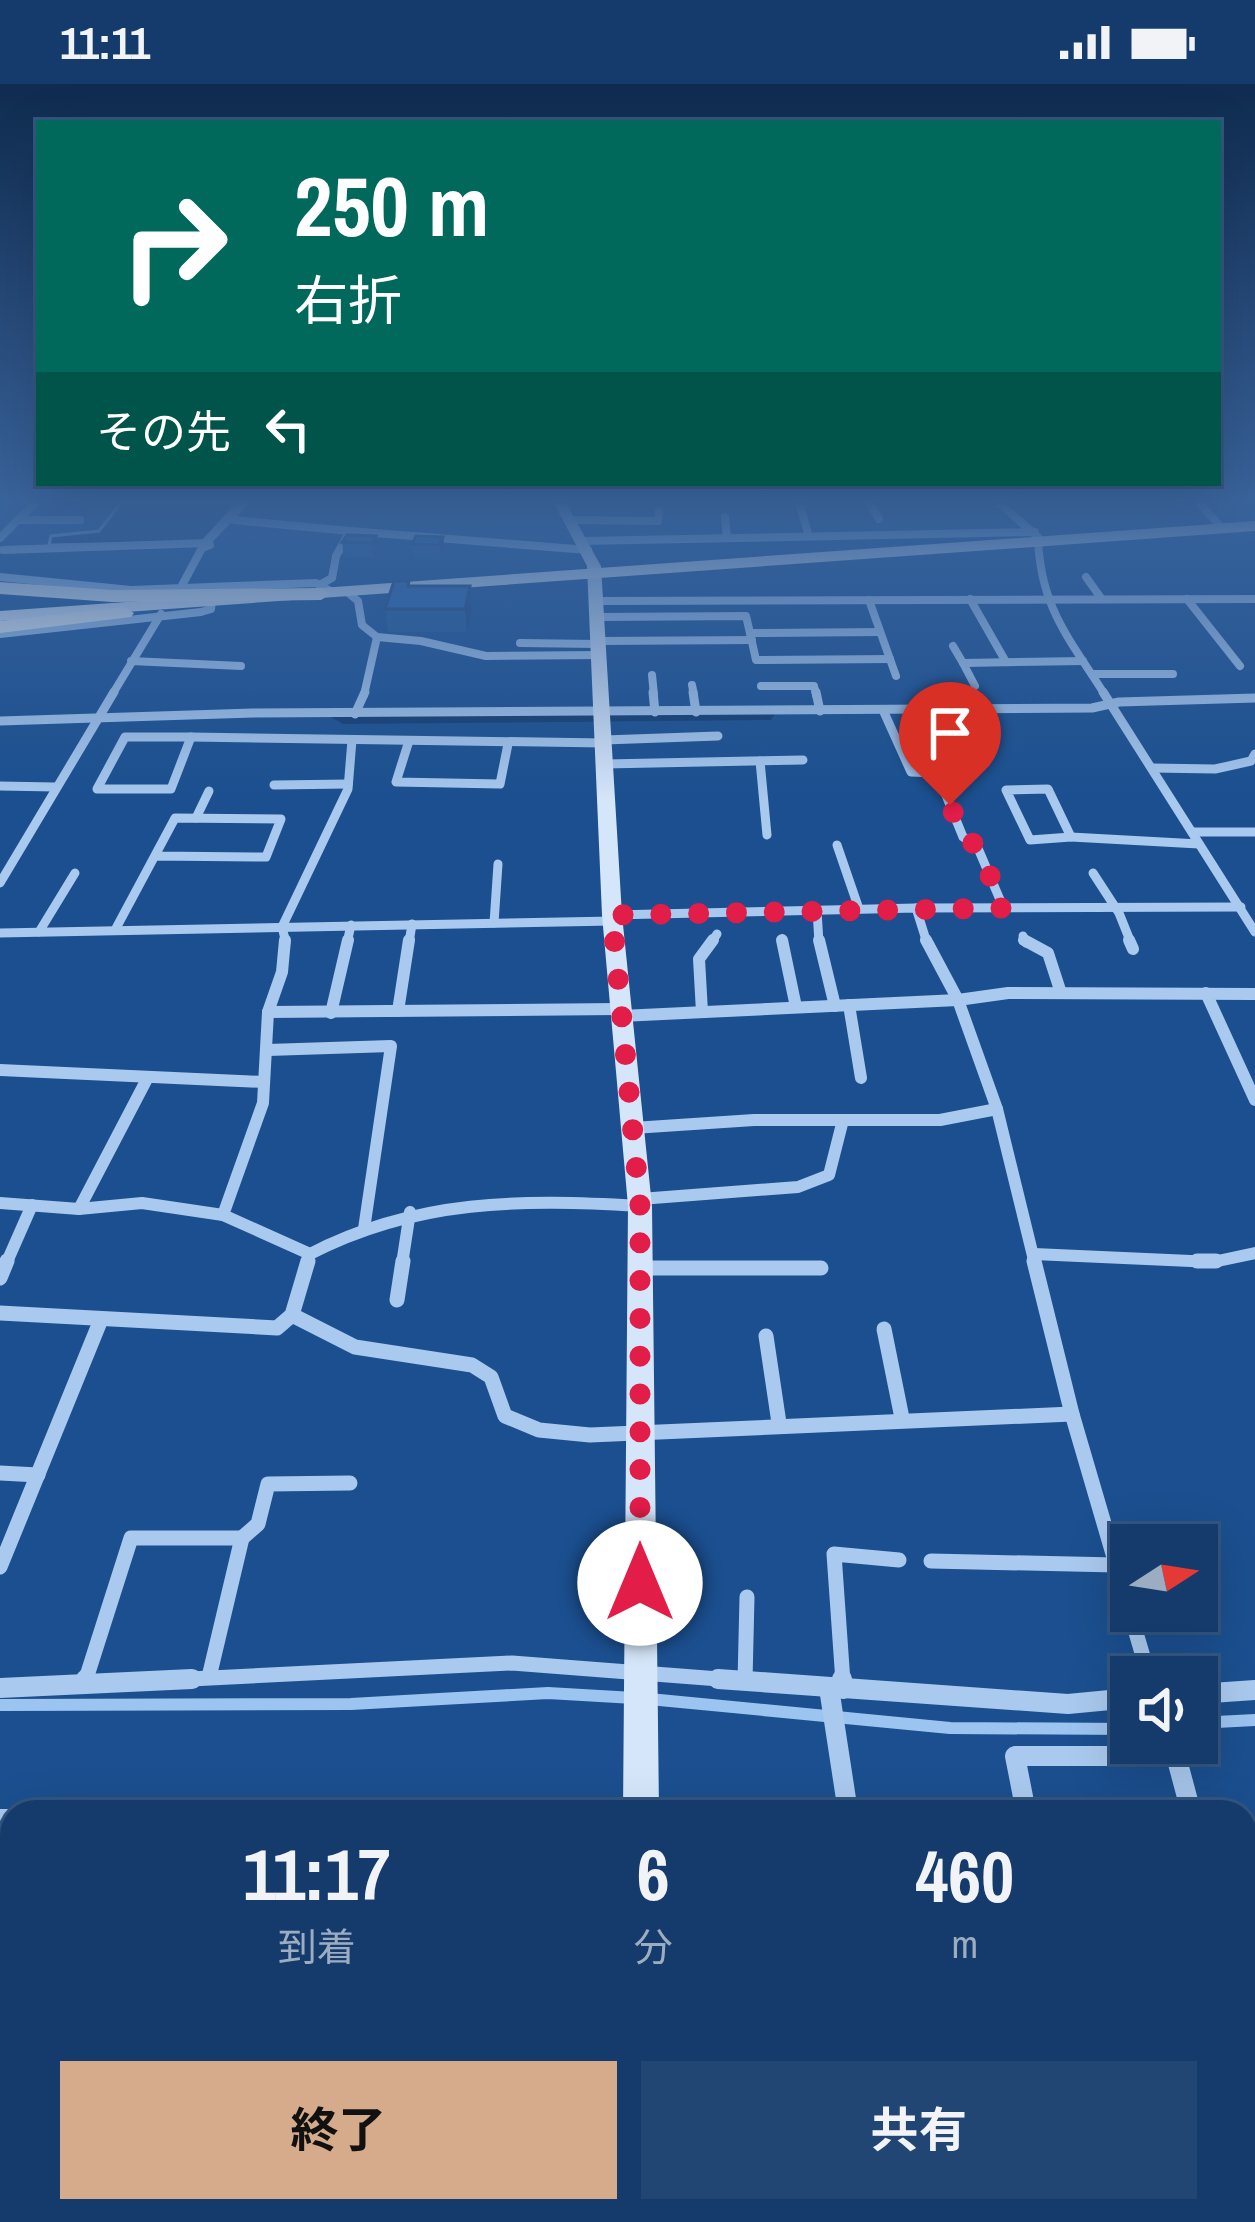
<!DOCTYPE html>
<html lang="ja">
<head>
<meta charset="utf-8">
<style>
	body { margin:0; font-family:"Archivo Narrow","Noto Sans JP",sans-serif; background:#214673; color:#f1f3f6; height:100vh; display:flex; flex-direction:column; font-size:45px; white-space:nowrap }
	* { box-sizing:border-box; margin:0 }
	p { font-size:39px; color:#9dadc1 }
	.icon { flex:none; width:66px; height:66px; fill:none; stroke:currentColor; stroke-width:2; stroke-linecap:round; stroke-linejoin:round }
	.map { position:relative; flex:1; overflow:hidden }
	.sheet { position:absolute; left:0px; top:1716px; width:1257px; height:423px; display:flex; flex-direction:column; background:#143b6b; border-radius:36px 36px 0 0; box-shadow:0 12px 48px #0002,0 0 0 3px #33557e }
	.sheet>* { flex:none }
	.guide { position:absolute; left:36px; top:36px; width:1185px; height:366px; border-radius:0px; box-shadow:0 12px 48px #0002,0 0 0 3px #33557e; background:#00695c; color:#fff; overflow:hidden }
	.needle { width:78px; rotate:78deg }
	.controls { position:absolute; left:1110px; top:1440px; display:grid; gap:24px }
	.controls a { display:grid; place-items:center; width:108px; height:108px; border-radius:0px; background:#143b6b; box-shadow:0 12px 48px #0002,0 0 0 3px #33557e; font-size:60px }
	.pin { position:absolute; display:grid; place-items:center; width:102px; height:102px; color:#fff; margin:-123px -51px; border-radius:50% 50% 50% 0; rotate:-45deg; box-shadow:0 0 12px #0007 }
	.pin .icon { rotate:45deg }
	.me { position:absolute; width:132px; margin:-66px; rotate:0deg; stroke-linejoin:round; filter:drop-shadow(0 0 9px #0008) }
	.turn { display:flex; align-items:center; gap:42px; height:252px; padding:0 60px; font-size:54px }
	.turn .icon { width:156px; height:156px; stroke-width:2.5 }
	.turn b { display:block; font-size:84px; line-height:102px }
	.then { display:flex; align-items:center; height:114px; padding:0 60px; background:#0003; gap:24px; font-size:45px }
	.eta { display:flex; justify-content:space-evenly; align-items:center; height:204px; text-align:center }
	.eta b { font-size:72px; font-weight:700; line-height:84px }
	.button { display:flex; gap:24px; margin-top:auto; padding:24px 60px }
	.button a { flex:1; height:138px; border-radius:0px; background:#d6ab8b; color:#111; font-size:48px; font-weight:700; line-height:138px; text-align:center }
	.button a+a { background:#214673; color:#f1f3f6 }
	.status { display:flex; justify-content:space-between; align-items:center; height:84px; padding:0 60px; background:#143b6b; direction:ltr }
	.status svg { height:33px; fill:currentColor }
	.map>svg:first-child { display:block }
	.water { fill:#123a6d; stroke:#9cc4f0; stroke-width:3 }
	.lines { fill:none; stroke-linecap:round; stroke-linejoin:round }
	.stream { stroke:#9cc4f0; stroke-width:12 }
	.river { fill:#123a6d; fill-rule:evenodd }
	.street-far4 { stroke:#a9c9ee; stroke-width:8 }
	.street-far3 { stroke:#a9c9ee; stroke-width:9 }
	.street-far2 { stroke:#a9c9ee; stroke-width:12 }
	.street-far1 { stroke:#a9c9ee; stroke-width:15 }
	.street { stroke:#a9c9ee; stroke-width:20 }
	.secondary { fill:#d6e6fa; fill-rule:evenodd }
	.primary { fill:#f0f6ff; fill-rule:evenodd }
	.highway { fill:#fff; fill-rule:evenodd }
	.wall { fill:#245895 }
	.shaded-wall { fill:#1d4779 }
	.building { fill:#2a66ad; stroke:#1d4779; stroke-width:3 }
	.route { stroke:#e11d48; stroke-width:21; stroke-dasharray:0 37.8 }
</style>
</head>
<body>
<div class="status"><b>11:11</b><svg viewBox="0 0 49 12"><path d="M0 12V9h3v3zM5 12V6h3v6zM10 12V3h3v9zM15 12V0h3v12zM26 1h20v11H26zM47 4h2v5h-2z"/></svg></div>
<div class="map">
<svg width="1255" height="2138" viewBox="0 0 1255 2138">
	<rect width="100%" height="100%" fill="#1b4f8f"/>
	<polygon class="water" points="121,419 238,419 202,458 49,461 51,452 99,447"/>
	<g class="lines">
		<g class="stream">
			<polyline points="649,1615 950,1644 1131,1645"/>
			<polyline points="0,1621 351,1620 548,1609 634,1614"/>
			<polyline points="1197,1639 1255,1636"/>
		</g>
		<polygon class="river" points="761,622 771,624 775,630 771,636 343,640 329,632 343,624"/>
		<g class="street-far4">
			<polyline points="799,419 808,449"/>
			<polyline points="870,419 879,435"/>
			<path d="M999,419l39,34c2,70 31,101 67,158"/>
			<polyline points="1199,419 1223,445"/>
			<polyline points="725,433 727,454"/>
			<polyline points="20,436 80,436"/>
			<polyline points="233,436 350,447 336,472 332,494 321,500"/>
			<polyline points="570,436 658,437 659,427"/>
			<polyline points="350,447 588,466"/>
			<polyline points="0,454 34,420"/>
			<polyline points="582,457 1035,448"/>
			<polyline points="3,466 206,459 244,419"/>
			<polyline points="0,493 131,506 316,499 334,509"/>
			<polyline points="1086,493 1101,514"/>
			<polyline points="179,507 202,464 210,461"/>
			<polyline points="347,508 358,517 362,541 377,553 421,557 486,572 599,571"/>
			<polyline points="970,515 1006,578"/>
			<polyline points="1187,515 1240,582"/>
			<polyline points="869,516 896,592"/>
			<polyline points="596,517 1255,515"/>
			<polyline points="596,533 746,532 750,549"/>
			<polyline points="880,548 750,549 756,576 890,575"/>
			<polyline points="0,550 201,528 211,525 212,517"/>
			<polyline points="598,557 752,556"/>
			<polyline points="520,559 598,560"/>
			<polyline points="953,562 963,579"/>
			<polyline points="131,577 241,582"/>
			<polyline points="1092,590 1173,590"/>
			<polyline points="652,591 654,611"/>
			<polyline points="692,601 694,611"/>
			<polyline points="761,602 814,602 816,611"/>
			<polyline points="975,602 963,579 1083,577"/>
			<polyline points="112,611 161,530"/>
			<polyline points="364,611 377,553"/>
		</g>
		<g class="street-far3">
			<polyline points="653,608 655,628"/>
			<polyline points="693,608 696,628"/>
			<polyline points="816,608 820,627"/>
			<polyline points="1103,608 1255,848"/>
			<polyline points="883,626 911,688 937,689 963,753 977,762 1004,825"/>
			<polyline points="355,630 365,608"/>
			<polyline points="0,637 253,629 1092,624 1119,618 1255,614"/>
			<polygon points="125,653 191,653 171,705 97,705"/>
			<polyline points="191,653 604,659"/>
			<polyline points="604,656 718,652"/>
			<polyline points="408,660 396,698 500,700 508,660"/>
			<polyline points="760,677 767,751"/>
			<polyline points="605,680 803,676"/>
			<polyline points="1153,684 1215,685 1251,677 1255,670"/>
			<polyline points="274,701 348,700"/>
			<polyline points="0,702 55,703"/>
			<polygon points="1048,705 1071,753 1030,756 1006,706"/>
			<polyline points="196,734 209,707"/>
			<polyline points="1192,748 1255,748"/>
			<polyline points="1071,753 1199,760"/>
			<polyline points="837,761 859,825"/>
			<polyline points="1093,789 1119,829 1131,859"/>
			<polyline points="0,799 114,608"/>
			<polyline points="916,824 1241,823"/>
			<polyline points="817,826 819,859"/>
			<polyline points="612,831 916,824 927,859"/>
			<polyline points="494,839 498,780"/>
			<polyline points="115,846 175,734 281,735 266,773 155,772"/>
			<polyline points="39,848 75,789"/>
			<polyline points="0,849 613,837"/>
			<polyline points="1023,852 1026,859"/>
			<polyline points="286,859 282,843 348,705 352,656"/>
			<polyline points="347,859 351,841"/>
			<polyline points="409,859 412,840"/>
			<polyline points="711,859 717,850"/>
		</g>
		<g class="street-far2">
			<polyline points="285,856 282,888 268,928 263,1019 223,1131 310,1170"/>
			<polyline points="782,856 796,923"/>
			<polyline points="819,856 835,922"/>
			<polyline points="926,856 958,916 997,1025 1035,1180"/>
			<polyline points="1024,856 1048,869 1061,909"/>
			<polyline points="1129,856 1133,865"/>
			<polyline points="1206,909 1255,1016"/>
			<polyline points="849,921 861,994"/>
			<polyline points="398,927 409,856"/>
			<polyline points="268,928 619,925"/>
			<polyline points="702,928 699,875 713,856"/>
			<polyline points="331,929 348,856"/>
			<polyline points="621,932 958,916 1008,909 1255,910"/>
			<polyline points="268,966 391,962 364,1145"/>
			<polyline points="0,986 264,998"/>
			<polyline points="633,1044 754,1036 940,1036 997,1025"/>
			<polyline points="640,1115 798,1103 829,1091 843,1036"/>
			<polyline points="0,1119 79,1125 142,1119 223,1131"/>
			<polyline points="79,1125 148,993"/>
			<polyline points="1034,1170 1213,1178 1255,1169"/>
			<polyline points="6,1180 32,1121"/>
			<path d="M307,1180l3,-10c106,-55 212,-55 329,-48"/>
			<polyline points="402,1180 410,1128"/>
		</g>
		<g class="street-far1">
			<polyline points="1034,1177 1072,1330 1149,1593"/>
			<polyline points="1197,1177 1216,1177"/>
			<polyline points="641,1184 821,1184"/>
			<polyline points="0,1194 7,1177"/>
			<polyline points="397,1216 403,1177"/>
			<polyline points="0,1229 277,1244 292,1231 308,1177"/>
			<polyline points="292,1231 355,1263 472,1281 491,1293 505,1332 539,1346 590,1351 1072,1330"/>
			<polyline points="884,1245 902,1334"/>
			<polyline points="766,1252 779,1339"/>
			<polyline points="0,1389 38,1391"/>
			<polyline points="242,1454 258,1440 268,1400 350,1399"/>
			<polyline points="931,1477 1116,1481"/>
			<polyline points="0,1483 100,1238"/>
			<polyline points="745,1597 747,1513"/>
			<polyline points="85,1598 131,1454 242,1454 209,1593"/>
			<polyline points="130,1598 512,1579 758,1598"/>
			<polyline points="843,1598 834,1470 899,1476"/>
		</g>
		<g class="street">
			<polyline points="718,1595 1068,1620 1131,1614"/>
			<polyline points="842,1595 843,1605"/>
			<polyline points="85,1599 86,1595"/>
			<polyline points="0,1604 192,1595"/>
			<polyline points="829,1604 848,1728"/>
			<polyline points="1197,1610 1255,1606"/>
			<polyline points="1026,1728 1015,1672 1176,1672 1191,1728"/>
			<polyline points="0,1735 12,1735"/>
			<polyline points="0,1792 12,1763"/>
			<polyline points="1245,1922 1255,1958"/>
			<polyline points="1107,2127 1110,2138"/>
		</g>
		<g class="secondary">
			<polygon points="554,419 566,419 601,482 622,831 652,1122 659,1728 623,1728 628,1122 602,831 587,482"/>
			<rect x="620" y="2127" width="44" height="11"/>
		</g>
		<polygon class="primary" points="1255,437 1255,447 0,537 0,527"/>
		<g class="highway">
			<polygon points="0,498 112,506 321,504 331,510 321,516 112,518 0,510"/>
			<polygon points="124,523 134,529 131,533 0,549 0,537"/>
		</g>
	</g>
	<g class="wall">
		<polygon points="376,452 378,466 374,474 344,473 342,458"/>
		<polygon points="443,453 445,468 441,476 414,475 412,460"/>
		<polygon points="409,497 410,502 470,502 472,525 467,548 388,548 385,525"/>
	</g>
	<g class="shaded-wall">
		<polygon points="376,452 378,466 374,474 372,459"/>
		<polygon points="443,453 445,468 441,476 439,461"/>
		<polygon points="470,502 472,525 467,548 465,525"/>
	</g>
	<g class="building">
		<polygon points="347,451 376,452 372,459 342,458"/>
		<polygon points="416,452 443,453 439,461 412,460"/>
		<polygon points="394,497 409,497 408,502 470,502 465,525 385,525"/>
	</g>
	<linearGradient id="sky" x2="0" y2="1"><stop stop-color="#0f2b4f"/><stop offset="0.58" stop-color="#39639b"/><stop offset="1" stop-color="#39639b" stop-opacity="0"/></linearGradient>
	<rect width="1255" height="718" fill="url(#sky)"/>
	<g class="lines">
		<polyline class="route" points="640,1499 640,1122 612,831 1004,824 977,762 964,753 950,721"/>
	</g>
</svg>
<div class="controls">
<a><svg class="needle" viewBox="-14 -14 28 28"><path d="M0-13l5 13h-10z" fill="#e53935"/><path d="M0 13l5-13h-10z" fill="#9dadc1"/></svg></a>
<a><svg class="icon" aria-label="sound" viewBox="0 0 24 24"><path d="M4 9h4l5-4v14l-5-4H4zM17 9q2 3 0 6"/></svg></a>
</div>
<div class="pin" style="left:950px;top:721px;background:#d93025"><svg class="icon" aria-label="arrive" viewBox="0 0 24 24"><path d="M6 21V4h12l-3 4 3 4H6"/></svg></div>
<svg class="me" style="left:640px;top:1499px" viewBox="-20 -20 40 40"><circle r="19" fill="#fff"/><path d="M0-13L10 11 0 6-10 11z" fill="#e11d48"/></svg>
<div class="guide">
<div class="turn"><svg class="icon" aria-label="right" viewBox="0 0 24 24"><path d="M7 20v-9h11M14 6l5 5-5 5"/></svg><div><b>250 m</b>右折</div></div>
<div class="then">その先<svg class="icon" aria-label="left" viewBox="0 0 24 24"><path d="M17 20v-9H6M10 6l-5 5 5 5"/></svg></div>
</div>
<section class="sheet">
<div class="eta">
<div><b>11:17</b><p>到着</p></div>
<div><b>6</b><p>分</p></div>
<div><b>460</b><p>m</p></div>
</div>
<div class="button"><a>終了</a><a>共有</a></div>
</section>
</div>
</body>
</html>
